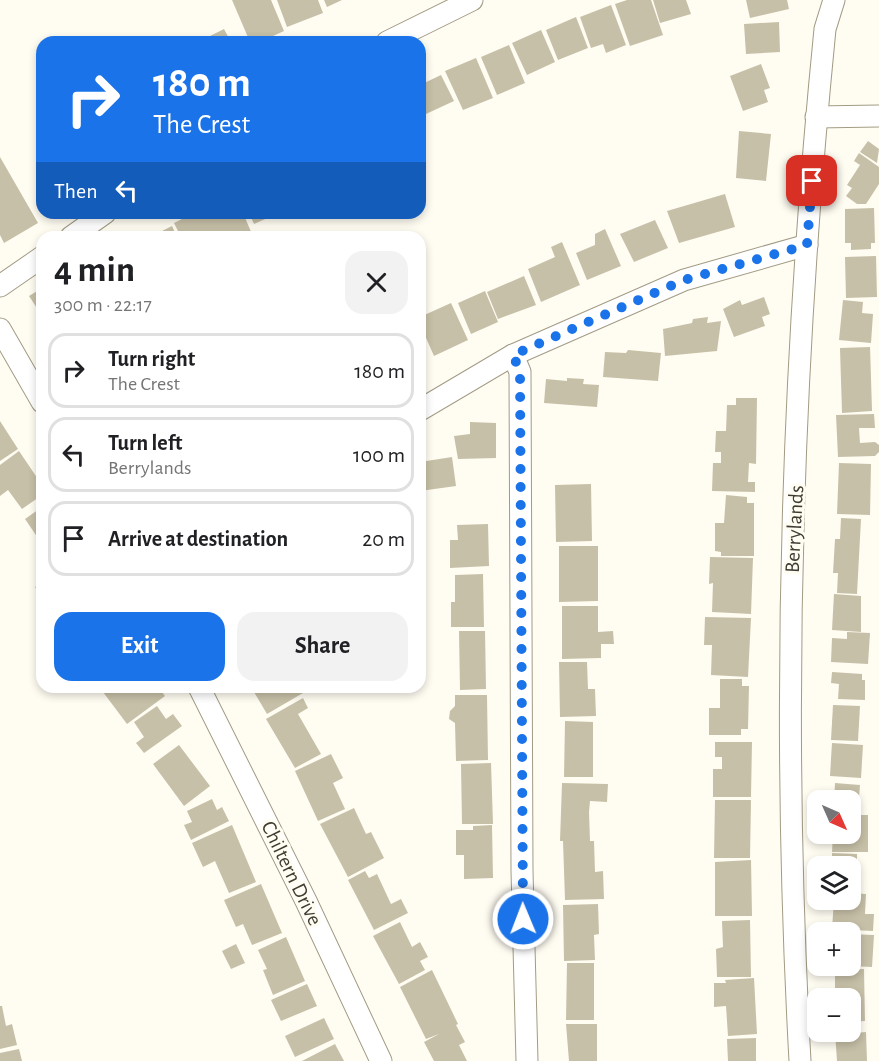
<!DOCTYPE html>
<html lang="en">
<head>
<meta charset="utf-8">
<style>
	body { margin:0; font-family:"Alegreya Sans",sans-serif; background:#f2f2f2; color:#202124; height:100vh; display:flex; flex-direction:column; font-size:22px; white-space:nowrap }
	* { box-sizing:border-box; margin:0 }
	p { font-size:20px; color:#757577 }
	.icon { flex:none; width:33px; height:33px; fill:none; stroke:currentColor; stroke-width:2; stroke-linecap:round; stroke-linejoin:round }
	.map { position:relative; flex:1; overflow:hidden }
	.panel { position:absolute; left:36px; top:231px; width:390px; height:462px; display:flex; flex-direction:column; background:#fff; border-radius:18px; box-shadow:0 3px 9px #0003 }
	.panel>* { flex:none }
	.banner { position:absolute; left:36px; top:36px; width:390px; height:183px; border-radius:18px; box-shadow:0 3px 9px #0003; background:#1a73e8; color:#fff; overflow:hidden }
	.needle { width:39px; rotate:135deg }
	.tools { position:absolute; left:807px; top:790px; display:grid; gap:12px }
	.tools a { display:grid; place-items:center; width:54px; height:54px; border-radius:12px; background:#fff; box-shadow:0 3px 9px #0003; font-size:30px }
	.pin { position:absolute; display:grid; place-items:center; width:51px; height:51px; color:#fff; margin:-26px; border-radius:12px; box-shadow:0 3px 9px #0006 }
	.me { position:absolute; width:66px; margin:-33px; rotate:359deg; stroke-linejoin:round; filter:drop-shadow(0 0 4px #0008) }
	.turn { display:flex; align-items:center; gap:21px; height:126px; padding:0 18px; font-size:27px }
	.turn .icon { width:78px; height:78px; stroke-width:2.5 }
	.turn b { display:block; font-size:42px; line-height:51px }
	.then { display:flex; align-items:center; height:57px; padding:0 18px; background:#0003; gap:12px; font-size:22px }
	.round { display:grid; place-items:center; flex:none; width:63px; height:63px; border-radius:18px; background:#f2f2f2 }
	.headline { display:flex; align-items:center; justify-content:space-between; height:102px; padding:0 18px }
	h1 { font-size:36px; font-weight:700; line-height:45px }
	.primary-button { display:flex; gap:12px; margin-top:auto; padding:12px 18px }
	.primary-button a { flex:1; height:69px; border-radius:18px; background:#1a73e8; color:#fff; font-size:24px; font-weight:700; line-height:69px; text-align:center }
	.primary-button a+a { background:#f2f2f2; color:#202124 }
	ul { padding:0; list-style:none }
	li { display:flex; align-items:center; gap:18px; height:75px; margin:0 12px 9px; padding:0 6px; border:3px solid #e0e0e0; border-radius:18px }
	li div { flex:1 }
	li b { display:block; font-size:22px }
	li em { font-style:normal }
	.map>svg:first-child { display:block }
	.building { fill:#c7c0a8 }
	.lines { fill:none; stroke-linecap:round; stroke-linejoin:round }
	.minor-casing { stroke:#a29b84; stroke-width:23 }
	.minor { stroke:#fff; stroke-width:21 }
	.route { stroke:#1a73e8; stroke-width:10; stroke-dasharray:0 18 }
	.labels { text-anchor:middle; stroke-width:6; stroke-linejoin:round; paint-order:stroke }
	.street-label { font-size:21px; fill:#3f3d33; stroke:#fffcf2 }
</style>
</head>
<body>
<div class="map">
<svg width="879" height="1061" viewBox="0 0 879 1061">
	<rect width="100%" height="100%" fill="#fffcf2"/>
	<g class="building">
		<polygon points="232,0 271,0 284,31 260,42 250,42"/>
		<polygon points="277,0 318,0 323,13 287,27"/>
		<polygon points="324,0 342,0 327,7"/>
		<polygon points="627,0 651,0 663,35 630,46 615,4"/>
		<polygon points="653,0 686,0 691,14 660,23"/>
		<polygon points="746,0 787,0 789,9 750,18"/>
		<polygon points="611,5 626,45 606,53 603,44 591,48 580,17"/>
		<polygon points="576,17 588,48 558,60 546,30"/>
		<polygon points="779,22 780,52 746,54 744,24"/>
		<polygon points="224,29 231,42 198,42"/>
		<polygon points="541,30 555,62 527,75 512,43"/>
		<polygon points="187,37 189,42 176,42"/>
		<polygon points="509,45 525,83 497,95 481,57"/>
		<polygon points="476,58 493,98 463,110 445,71"/>
		<polygon points="761,64 770,88 764,90 768,102 743,111 730,76"/>
		<polygon points="441,75 454,101 426,114 420,101 420,85"/>
		<polygon points="739,131 771,134 766,181 736,178"/>
		<polygon points="868,141 879,149 877,163 860,152"/>
		<polygon points="859,153 879,167 879,184 866,204 857,204 846,196 852,188 847,185 860,165 854,161"/>
		<polygon points="0,157 38,223 4,243 0,235"/>
		<polygon points="725,194 735,227 679,243 667,211"/>
		<polygon points="874,208 875,243 871,243 871,249 851,250 851,243 845,243 845,209"/>
		<polygon points="194,213 243,213 252,234 245,237 181,237 174,223"/>
		<polygon points="249,213 279,213 254,224"/>
		<polygon points="655,220 668,248 634,262 620,234"/>
		<polygon points="172,226 177,237 150,237"/>
		<polygon points="605,229 621,266 587,280 576,253 595,245 595,234"/>
		<polygon points="562,242 580,285 541,302 528,269 555,257 551,247"/>
		<polygon points="876,256 877,297 846,298 845,257"/>
		<polygon points="524,276 536,305 498,319 487,292"/>
		<polygon points="42,288 42,316 29,296"/>
		<polygon points="485,291 498,322 471,334 458,303"/>
		<polygon points="764,297 770,314 762,317 765,326 734,337 723,309 740,300 742,305"/>
		<polygon points="843,300 863,302 862,313 873,314 871,343 839,340"/>
		<polygon points="451,303 468,340 434,356 420,324 420,317"/>
		<polygon points="708,317 707,323 721,321 717,351 665,356 663,329 692,323 693,319"/>
		<polygon points="870,347 872,411 842,413 840,348"/>
		<polygon points="628,350 661,353 658,381 603,377 605,352 626,353"/>
		<polygon points="567,378 584,379 583,384 599,385 597,407 544,403 546,379 567,381"/>
		<polygon points="736,398 757,398 756,464 749,463 748,482 755,482 755,492 712,491 713,463 721,463 721,452 715,452 716,431 726,431 727,405 736,405"/>
		<polygon points="874,414 875,428 859,428 860,443 875,442 879,445 879,452 875,456 838,457 836,415"/>
		<polygon points="0,421 18,449 0,461"/>
		<polygon points="470,422 496,423 496,458 458,459 454,436 470,434"/>
		<polygon points="19,451 42,485 42,495 22,509 8,490 0,496 0,465"/>
		<polygon points="452,457 456,486 420,491 420,462"/>
		<polygon points="839,463 871,464 870,515 837,514"/>
		<polygon points="591,484 592,541 556,542 555,485"/>
		<polygon points="726,495 747,497 747,503 754,503 754,556 721,556 721,552 715,551 715,523 724,523"/>
		<polygon points="42,507 42,544 25,519"/>
		<polygon points="841,518 861,519 857,594 837,593 838,573 833,573 835,539 840,539"/>
		<polygon points="488,524 489,566 450,568 450,540 458,540 457,525"/>
		<polygon points="559,546 598,546 598,601 559,602"/>
		<polygon points="710,557 753,558 751,614 712,612 713,583 709,584"/>
		<polygon points="483,574 484,627 451,627 451,602 455,602 455,575"/>
		<polygon points="42,582 42,597 35,587"/>
		<polygon points="834,594 861,596 861,632 832,630"/>
		<polygon points="562,606 598,606 598,632 613,631 614,644 601,644 601,658 562,659"/>
		<polygon points="705,617 751,618 748,677 711,675 712,645 704,645"/>
		<polygon points="459,631 485,631 486,689 460,690"/>
		<polygon points="847,632 870,633 868,664 831,662 832,638 847,639"/>
		<polygon points="559,662 587,662 588,689 595,689 596,716 560,717"/>
		<polygon points="832,672 862,674 862,680 865,680 865,700 838,699 839,684 831,683"/>
		<polygon points="720,679 742,679 742,686 749,686 748,729 741,729 741,735 709,735 709,708 720,708"/>
		<polygon points="110,687 158,687 165,696 127,724 103,692"/>
		<polygon points="251,687 299,687 303,693 267,714"/>
		<polygon points="455,695 487,695 488,760 456,761 455,723 449,719 450,711 455,706"/>
		<polygon points="303,698 308,708 298,714 321,754 295,768 266,719"/>
		<polygon points="833,705 860,706 858,741 831,740"/>
		<polygon points="157,706 166,719 173,714 182,726 144,753 136,743 144,737 134,722"/>
		<polygon points="565,721 593,722 593,777 564,777"/>
		<polygon points="715,742 752,742 751,797 713,797 713,769 722,769 722,757 715,757"/>
		<polygon points="832,743 863,745 861,778 830,776"/>
		<polygon points="179,745 210,786 184,806 153,764"/>
		<polygon points="331,754 343,778 333,783 345,809 318,821 295,771"/>
		<polygon points="491,763 493,824 462,824 461,764"/>
		<polygon points="562,783 608,784 607,802 590,801 589,812 590,841 594,841 595,872 603,871 604,899 565,900 563,841 560,841"/>
		<polygon points="835,783 860,785 858,811 850,810 850,801 834,801"/>
		<polygon points="212,799 217,810 222,807 229,821 191,840 184,825 192,822 187,811"/>
		<polygon points="715,800 751,800 750,858 714,858"/>
		<polygon points="354,808 366,834 371,832 384,858 348,877 320,824"/>
		<polygon points="850,815 868,815 868,852 832,852 833,834 850,834"/>
		<polygon points="232,825 256,882 229,893 215,861 203,867 192,843"/>
		<polygon points="492,825 493,878 464,879 464,855 456,855 456,830 473,830 473,826"/>
		<polygon points="832,853 857,854 857,890 850,890 850,867 832,867"/>
		<polygon points="751,860 752,916 715,916 715,862"/>
		<polygon points="365,871 369,878 377,874 391,904 401,899 408,913 374,930 348,880"/>
		<polygon points="261,884 282,933 252,945 243,924 236,927 224,900"/>
		<polygon points="850,893 866,894 865,914 874,914 873,931 832,929 834,900 850,900"/>
		<polygon points="598,904 599,934 594,935 595,960 564,961 563,905"/>
		<polygon points="750,920 751,977 717,977 716,949 723,947 722,921"/>
		<polygon points="400,922 412,947 420,942 428,957 420,961 425,970 399,984 373,936"/>
		<polygon points="850,934 874,935 872,967 850,966"/>
		<polygon points="286,937 305,981 273,995 263,970 267,969 258,950"/>
		<polygon points="236,944 245,963 231,969 222,951"/>
		<polygon points="567,963 594,963 594,1020 566,1020"/>
		<polygon points="864,969 865,1021 850,1022 850,999 835,999 835,970"/>
		<polygon points="432,970 458,1024 456,1025 465,1042 459,1045 467,1061 434,1061 424,1042 439,1034 426,1039 400,987"/>
		<polygon points="754,978 757,1034 728,1036 726,1006 714,1007 714,983 726,983 725,980"/>
		<polygon points="307,984 317,1006 281,1021 271,1000"/>
		<polygon points="0,1006 2,1006 6,1026 12,1024 17,1045 0,1049"/>
		<polygon points="324,1018 334,1039 295,1057 285,1036"/>
		<polygon points="566,1024 597,1024 597,1061 569,1061"/>
		<polygon points="850,1027 854,1027 854,1033 866,1032 867,1061 837,1061 835,1032 850,1032"/>
		<polygon points="756,1038 756,1061 728,1061 727,1039"/>
		<polygon points="335,1044 344,1061 302,1061"/>
		<polygon points="19,1049 22,1061 0,1061 0,1053"/>
	</g>
	<g class="lines">
		<defs>
			<g id="minor">
				<polyline points="387,42 472,0"/>
				<polyline points="816,117 879,116"/>
				<polyline points="71,237 105,213"/>
				<polyline points="0,286 42,257"/>
				<polyline points="0,329 42,402"/>
				<polyline points="513,355 520,372 522,871 527,1061"/>
				<polyline points="420,410 513,355 684,280 807,245"/>
				<polyline points="199,687 306,901 381,1061"/>
				<path d="M800,1061c-19,-343 -9,-691 25,-1032l9,-29"/>
			</g>
		</defs>
		<use href="#minor" class="minor-casing"/>
		<use href="#minor" class="minor"/>
	</g>
	<g class="lines">
		<polyline class="route" points="523,919 520,372 513,355 684,280 807,245 812,181"/>
	</g>
	<g class="labels">
		<g class="street-label">
			<text transform="translate(794 529) rotate(-87)" y="7">Berrylands</text>
			<text transform="translate(292 873) rotate(64)" y="7">Chiltern Drive</text>
		</g>
	</g>
</svg>
<div class="tools">
<a><svg class="needle" viewBox="-14 -14 28 28"><path d="M0-13l5 13h-10z" fill="#e53935"/><path d="M0 13l5-13h-10z" fill="#757577"/></svg></a>
<a><svg class="icon" aria-label="layers" viewBox="0 0 24 24"><path d="M12 4l9 5-9 5-9-5zM3 14l9 5 9-5"/></svg></a>
<a>+</a>
<a>−</a>
</div>
<div class="pin" style="left:812px;top:181px;background:#d93025"><svg class="icon" aria-label="arrive" viewBox="0 0 24 24"><path d="M6 21V4h12l-3 4 3 4H6"/></svg></div>
<svg class="me" style="left:523px;top:919px" viewBox="-20 -20 40 40"><circle r="17" fill="#1a73e8" stroke="#fff" stroke-width="3"/><path d="M0-11L8 9 0 5-8 9z" fill="#fff"/></svg>
<div class="banner">
<div class="turn"><svg class="icon" aria-label="right" viewBox="0 0 24 24"><path d="M7 20v-9h11M14 6l5 5-5 5"/></svg><div><b>180 m</b>The Crest</div></div>
<div class="then">Then<svg class="icon" aria-label="left" viewBox="0 0 24 24"><path d="M17 20v-9H6M10 6l-5 5 5 5"/></svg></div>
</div>
<section class="panel">
<div class="headline"><div><h1>4 min</h1><p>300 m · 22:17</p></div><a class="round"><svg class="icon" aria-label="close" viewBox="0 0 24 24"><path d="M6 6l12 12M18 6L6 18"/></svg></a></div>
<ul>
<li><svg class="icon" aria-label="right" viewBox="0 0 24 24"><path d="M7 20v-9h11M14 6l5 5-5 5"/></svg><div><b>Turn right</b><p>The Crest</p></div><em>180 m</em></li>
<li><svg class="icon" aria-label="left" viewBox="0 0 24 24"><path d="M17 20v-9H6M10 6l-5 5 5 5"/></svg><div><b>Turn left</b><p>Berrylands</p></div><em>100 m</em></li>
<li><svg class="icon" aria-label="arrive" viewBox="0 0 24 24"><path d="M6 21V4h12l-3 4 3 4H6"/></svg><div><b>Arrive at destination</b></div><em>20 m</em></li>
</ul>
<div class="primary-button"><a>Exit</a><a>Share</a></div>
</section>
</div>
</body>
</html>
